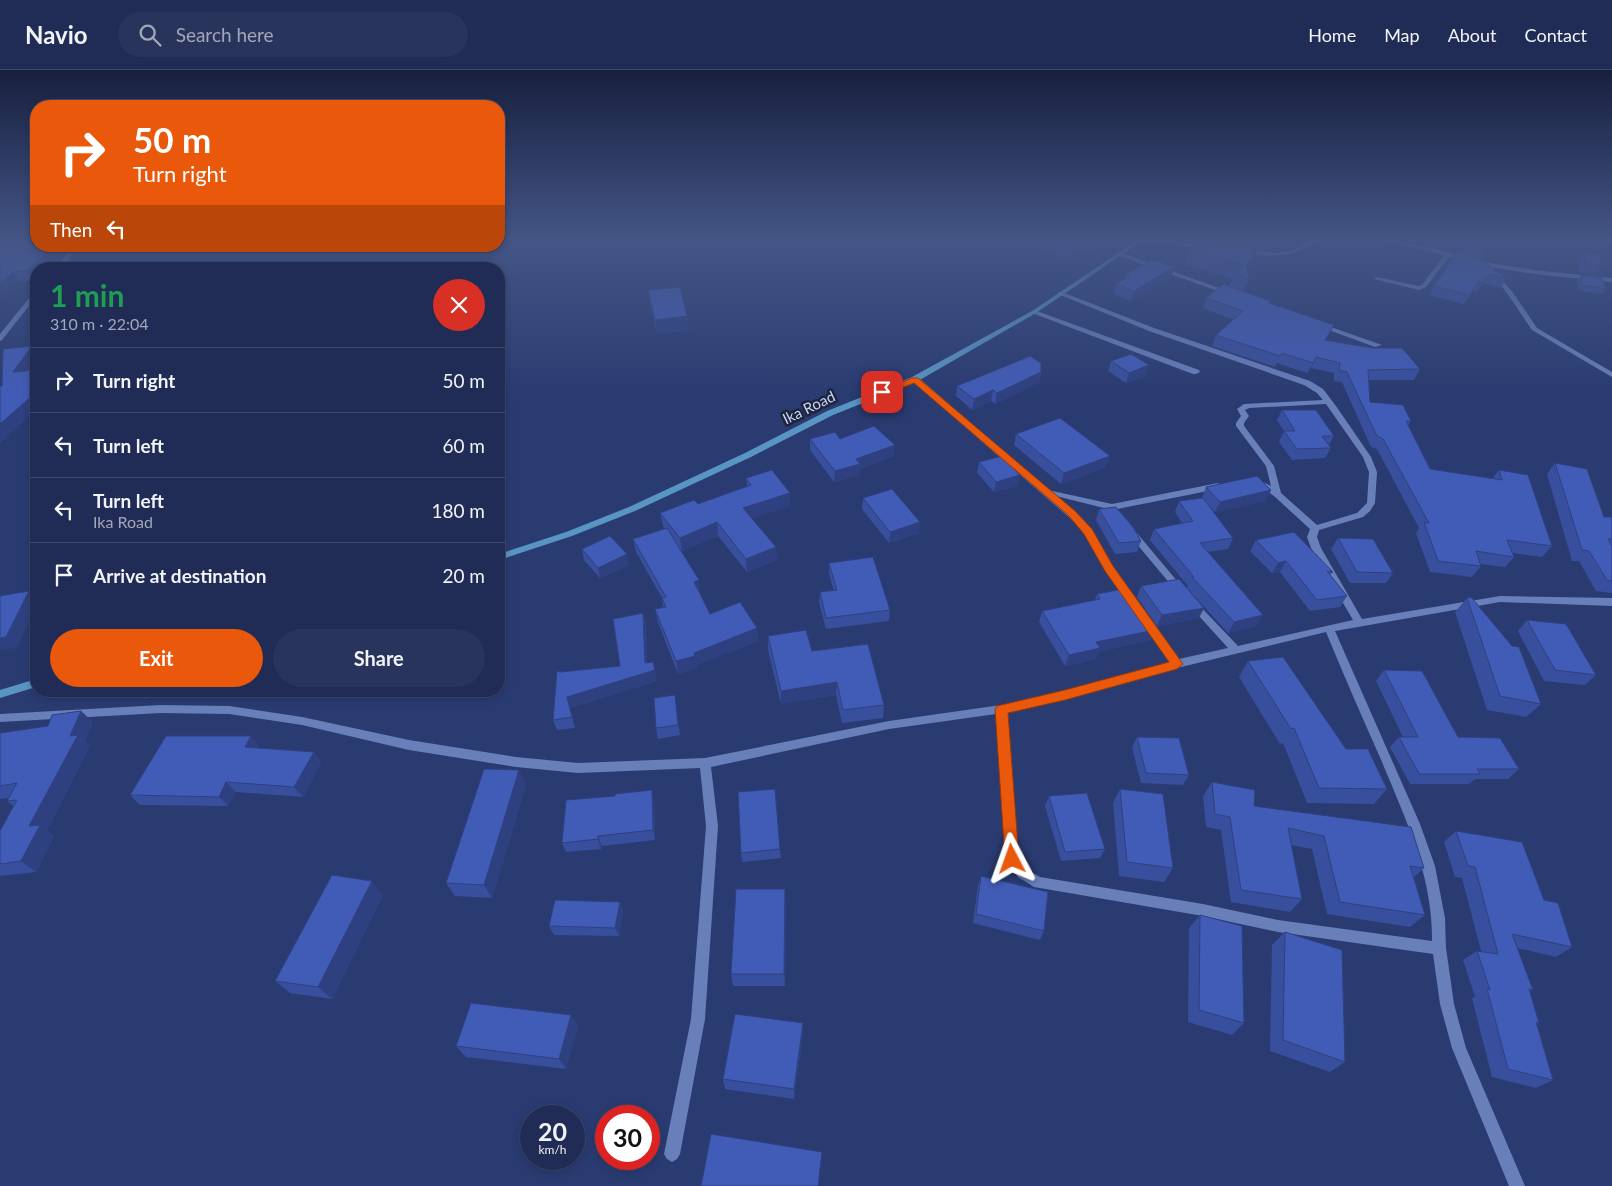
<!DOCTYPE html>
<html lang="en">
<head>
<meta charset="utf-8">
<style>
	body { margin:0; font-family:Lato,sans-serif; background:#28345b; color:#f1f3f6; height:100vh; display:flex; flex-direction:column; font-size:19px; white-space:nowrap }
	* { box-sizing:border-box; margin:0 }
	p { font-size:16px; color:#a2a7b9 }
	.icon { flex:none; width:28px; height:28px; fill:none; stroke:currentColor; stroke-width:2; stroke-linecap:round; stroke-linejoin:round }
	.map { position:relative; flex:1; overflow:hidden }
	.panel { position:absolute; left:30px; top:192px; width:475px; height:435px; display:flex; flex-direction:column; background:#202c55; border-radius:20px; box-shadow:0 2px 8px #0003,0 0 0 1px #3d486c }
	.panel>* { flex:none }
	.top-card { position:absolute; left:30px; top:30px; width:475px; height:152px; border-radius:20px; box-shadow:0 2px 8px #0003,0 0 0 1px #3d486c; background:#ea580c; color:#fff; overflow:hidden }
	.speed { position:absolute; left:520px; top:1035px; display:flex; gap:10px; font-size:25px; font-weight:700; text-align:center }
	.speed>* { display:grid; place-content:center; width:65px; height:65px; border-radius:50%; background:#202c55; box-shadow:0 2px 8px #0003,0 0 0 1px #3d486c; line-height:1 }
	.speed small { font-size:12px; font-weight:400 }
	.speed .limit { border:8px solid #d22; background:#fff; color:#111 }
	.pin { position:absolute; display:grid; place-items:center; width:42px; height:42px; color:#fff; margin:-21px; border-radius:10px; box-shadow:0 2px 8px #0006 }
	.me { position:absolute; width:55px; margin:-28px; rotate:356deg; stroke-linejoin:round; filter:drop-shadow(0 0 4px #0008) }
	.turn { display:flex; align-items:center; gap:18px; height:105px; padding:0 20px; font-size:22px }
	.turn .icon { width:65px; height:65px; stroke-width:2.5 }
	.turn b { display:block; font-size:35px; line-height:42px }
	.then { display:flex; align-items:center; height:48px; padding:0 20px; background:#0003; gap:10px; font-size:19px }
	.round { display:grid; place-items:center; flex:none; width:52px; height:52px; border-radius:26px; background:#28345b }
	.head { display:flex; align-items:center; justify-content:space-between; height:85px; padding:0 20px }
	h1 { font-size:30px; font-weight:700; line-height:38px; color:#1e9e55 }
	.primary-button { display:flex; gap:10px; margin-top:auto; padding:10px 20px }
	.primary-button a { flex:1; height:58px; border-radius:30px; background:#ea580c; color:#fff; font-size:20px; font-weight:700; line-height:58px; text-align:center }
	.primary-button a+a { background:#28345b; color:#f1f3f6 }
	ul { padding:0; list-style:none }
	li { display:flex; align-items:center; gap:15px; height:65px; padding:0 20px; border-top:1px solid #3d486c }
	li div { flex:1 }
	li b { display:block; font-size:19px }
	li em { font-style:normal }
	header { display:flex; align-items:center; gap:30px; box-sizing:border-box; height:70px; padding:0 25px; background:#202c55; border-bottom:1px solid #3d486c }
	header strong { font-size:24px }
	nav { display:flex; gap:28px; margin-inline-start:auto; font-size:18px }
	.search { width:350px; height:45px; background:#28345b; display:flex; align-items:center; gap:12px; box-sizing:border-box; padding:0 18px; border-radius:28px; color:#a2a7b9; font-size:19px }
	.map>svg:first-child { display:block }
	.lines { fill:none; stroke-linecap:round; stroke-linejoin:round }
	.street { fill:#697fba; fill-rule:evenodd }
	.secondary { fill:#5995c4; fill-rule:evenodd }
	.wall { fill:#384f9d }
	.shaded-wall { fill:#2e407f }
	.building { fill:#415cb6; stroke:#2e407f }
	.route { fill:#ea580c; stroke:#983908 }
	.labels { text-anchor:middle; stroke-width:5; stroke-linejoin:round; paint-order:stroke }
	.far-street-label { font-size:15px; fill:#c8d5f5; stroke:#1c253d }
</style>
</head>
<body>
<header>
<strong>Navio</strong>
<div class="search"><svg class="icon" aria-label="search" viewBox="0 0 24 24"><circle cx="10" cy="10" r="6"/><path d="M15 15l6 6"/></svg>Search here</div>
<nav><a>Home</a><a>Map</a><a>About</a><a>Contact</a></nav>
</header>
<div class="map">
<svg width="1612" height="1116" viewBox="0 0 1612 1116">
	<rect width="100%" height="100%" fill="#2a3b71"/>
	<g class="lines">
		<g class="street">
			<polygon points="1143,169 1156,169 1207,175 1210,177 1207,179 1146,171"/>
			<path d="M1311,169h6c-24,21 -45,17 -74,15l-3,-2 3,-2 34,3 14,-2z"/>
			<path d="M1380,169h9l47,10 37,11 61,10 78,8v4c-54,-6 -110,-9 -163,-25l-23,30 -7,3 -45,-11 3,-2 41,9 4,-1 22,-30z"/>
			<polygon points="71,176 77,176 63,199 57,199"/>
			<polygon points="1119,182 1233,223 1234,224 1229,225 1117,185 1116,184"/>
			<polygon points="1491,206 1495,206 1504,212 1514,224 1537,258 1612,302 1612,307 1532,260 1509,226 1500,214 1491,208"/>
			<polygon points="36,221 36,227 2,270 0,271 0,264 34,222"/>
			<path d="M1058,222h4l92,36 156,53 13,8 13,17 35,51 6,15 -2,31 -5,8 -7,6 -44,13 -2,7 4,11 41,71 138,-23 112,2v8l-112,-4 -165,29 85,193 15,42 10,52 1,30 8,56 12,44 59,138h-16l-57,-138 -12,-44 -7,-50 -155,-22 -75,-16 -169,-29 -16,-10 -12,-18 -10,-145 -107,15 -178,38 7,59 -13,193 -25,135 -3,5 -5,3 -5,-3 -3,-5 27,-135 15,-193 -6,-58 -122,5 -62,-6 -107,-17 -107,-25 -73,-11 -68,-1 -161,9v-8l161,-9 68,1 73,11 107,23 107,17 62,6 127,-5 184,-37 112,-16 64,-14 105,-29 -28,-40 5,-4 4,1 28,40 49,-11 -38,-42 -2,-2 5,-4 3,2 42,44 115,-26 -42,-72 -4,-11 3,-8 -36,-33 -17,-12 4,-3 10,5 -5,-20 -30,-40v-3l5,-7 -4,-7 7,-5 79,-4 -6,-7 -13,-8 -155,-54 -91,-37zM1326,334l37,53 6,15 -2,31 -10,10 -40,12 -36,-32 -7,-27 -30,-40v-3l5,-7 -4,-6 4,-2zM1326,562c18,44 37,87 56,130 24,58 51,115 50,179l-154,-21 -75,-16 -163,-27 -14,-8 -8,-12 -11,-145 58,-13 112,-31z"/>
			<polygon points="1034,240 1199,300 1200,302 1196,304 1193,304 1032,243 1032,241"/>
			<polygon points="1318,254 1322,254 1382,275 1375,277 1318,256"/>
			<polygon points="912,307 918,307 1048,420 1112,434 1218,413 1222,416 1218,419 1112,440 1056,426 1084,451 1091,460 1112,496 1136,530 1134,532 1128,532 1078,455 912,311"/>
			<polygon points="1133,461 1136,462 1183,518 1185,520 1183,522 1177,522 1130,466 1128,464"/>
		</g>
		<g class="secondary">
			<polygon points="1139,169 1145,169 1036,243 918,311 833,345 751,387 635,441 572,466 499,490 499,484 566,462 629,437 745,383 827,341 912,307 1032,241"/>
			<polygon points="36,609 36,617 0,628 0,620"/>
		</g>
	</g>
	<g class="wall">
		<polygon points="1048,172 1106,173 1070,190 1046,180"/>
		<polygon points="0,173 66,181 47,199 36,199 34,211 20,211 0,229"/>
		<polygon points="1462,174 1486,180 1480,189 1506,208 1501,218 1482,213 1477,222 1473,221 1464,234 1429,225 1434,216 1458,181"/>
		<polygon points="1189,180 1252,194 1247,201 1249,208 1244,221 1270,231 1270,233 1334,255 1326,270 1420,299 1414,310 1369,310 1370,332 1411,351 1408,356 1430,399 1492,409 1499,400 1552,476 1542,487 1512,483 1514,487 1505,497 1480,494 1481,496 1472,507 1430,502 1416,463 1419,458 1377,379 1371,377 1342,312 1334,311 1334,303 1311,298 1307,303 1277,293 1275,297 1212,276 1216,265 1234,250 1203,238 1206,228 1229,216 1232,208 1184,194"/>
		<polygon points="1586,182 1602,195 1596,204 1579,203 1579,192"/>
		<polygon points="1126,204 1171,207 1131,231 1114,224 1116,214 1125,209"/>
		<polygon points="1582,205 1606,219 1602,224 1578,220 1578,210"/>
		<polygon points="648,220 687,246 689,260 657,264 650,234"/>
		<polygon points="36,282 36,291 29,301 36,300 36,339 0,373 0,316 2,316"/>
		<polygon points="1111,291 1146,306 1126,313 1108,301"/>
		<polygon points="1041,302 1039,312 995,334 991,331 972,340 956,326 957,316"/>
		<polygon points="1282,340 1334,366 1329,375 1331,378 1325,388 1292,390 1279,372 1284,361 1277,350"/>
		<polygon points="1016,364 1106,397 1061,414 1014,375"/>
		<polygon points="810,369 840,369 894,386 860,399 859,405 834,412 810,380"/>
		<polygon points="979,392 1020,405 1017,416 994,422 977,403"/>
		<polygon points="1555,393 1604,447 1612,447 1612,523 1596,521 1579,491 1572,491 1547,404"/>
		<polygon points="746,408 790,436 752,448 777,490 747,502 718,466 682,481 677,475 700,523 710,544 757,558 758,571 696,595 697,598 678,604 658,552 655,539 663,537 662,528 636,482 633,469 665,459 663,456 660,443 698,434 747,416"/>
		<polygon points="1206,417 1271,420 1266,431 1215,442 1207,434 1233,468 1228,479 1208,482 1263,545 1256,556 1228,563 1187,518 1199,548 1157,556 1137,527 1141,516 1187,518 1188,516 1150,470 1154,459 1182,453 1175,442 1179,431 1202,428"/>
		<polygon points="863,428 919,463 889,473 862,439"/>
		<polygon points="1099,439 1141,471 1137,482 1115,484 1096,450"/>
		<polygon points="1338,468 1393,503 1386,513 1350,513 1331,479"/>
		<polygon points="1256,470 1333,502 1330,505 1347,526 1340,537 1310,541 1280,502 1272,503 1250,481"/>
		<polygon points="582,479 629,495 600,508 584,490"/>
		<polygon points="829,493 890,540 889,551 826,559 819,533 820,522 834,521 829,504"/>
		<polygon points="1097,524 1148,550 1150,570 1098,582 1096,589 1065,596 1039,552 1042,541 1095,530"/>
		<polygon points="1467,528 1541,634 1526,647 1487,640 1455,542"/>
		<polygon points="643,543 646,554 647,593 657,611 570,638 575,658 557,660 553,650 561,602 620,596"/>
		<polygon points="1527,550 1596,605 1585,615 1544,611 1518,561"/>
		<polygon points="768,566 812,581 884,635 883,648 842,653 836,625 781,634 768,580"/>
		<polygon points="1248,591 1387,719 1374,734 1307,733 1283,673 1280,674 1239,607"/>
		<polygon points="1384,600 1458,667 1519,699 1508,709 1475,709 1469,714 1410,714 1390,677 1399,667 1403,667 1376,611"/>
		<polygon points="110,621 194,621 143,629 138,623 114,626"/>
		<polygon points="675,625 680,665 658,669 656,658"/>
		<polygon points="93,652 85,672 90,676 47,760 54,766 36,802 0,806 0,761 13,736 7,731 8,728 0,729 0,663 48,656"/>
		<polygon points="251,666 259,676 258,678 314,682 321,692 303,727 236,722 228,736 140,735 130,725"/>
		<polygon points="1137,667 1189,705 1183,715 1141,713 1132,677"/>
		<polygon points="1212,712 1254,736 1424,798 1414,807 1425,845 1410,857 1327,844 1312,779 1291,775 1302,829 1290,842 1231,832 1221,760 1206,757 1203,726"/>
		<polygon points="526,715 492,828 455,826 446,813"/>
		<polygon points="1120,719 1173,798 1164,812 1119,806 1113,733"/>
		<polygon points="1049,726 1105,779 1100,788 1061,791 1045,736"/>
		<polygon points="654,729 655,770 602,776 601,779 566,782 562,773"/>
		<polygon points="1456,761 1544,830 1572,877 1556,887 1517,878 1533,920 1530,921 1539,953 1537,954 1553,1010 1536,1018 1492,1007 1472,928 1475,927 1463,890 1477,881 1481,881 1462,808 1455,807 1444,772"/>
		<polygon points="780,779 781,788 742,792 741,783"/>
		<polygon points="981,806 1044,861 1040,870 973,853 978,815"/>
		<polygon points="383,825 332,929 290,923 275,911"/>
		<polygon points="620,832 623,841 619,866 554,865 549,856"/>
		<polygon points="786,832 785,916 733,916 731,904"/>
		<polygon points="1200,845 1244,953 1232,965 1188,952 1189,858"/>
		<polygon points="1285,862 1345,992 1330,1002 1270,981 1272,875"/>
		<polygon points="571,945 578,956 566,999 466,987 456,976"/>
		<polygon points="803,953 803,964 794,1029 725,1019 723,1009"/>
	</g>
	<g class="shaded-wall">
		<polygon points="1101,169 1107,169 1106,173 1070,190 1071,182"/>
		<polygon points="54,176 69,176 66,181 47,199 36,199 36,209 34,211 27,201"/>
		<polygon points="1258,180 1252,194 1243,206 1246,195"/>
		<polygon points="1174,197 1171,207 1131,231 1134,221"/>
		<polygon points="13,202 20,211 0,229 0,213"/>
		<polygon points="687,246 689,260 657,264 655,250"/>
		<polygon points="32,276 36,282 36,291 21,312 13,302"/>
		<polygon points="1316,287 1311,298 1307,303 1313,293"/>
		<polygon points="1149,295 1146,306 1126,313 1129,303"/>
		<polygon points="1041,302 1039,312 995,334 997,323"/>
		<polygon points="993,320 991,331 972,340 974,329"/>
		<polygon points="33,325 36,330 36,339 0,373 0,354"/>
		<polygon points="895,375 894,386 860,399 859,405 834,412 835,401 856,389"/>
		<polygon points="1110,386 1106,397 1061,414 1064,403"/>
		<polygon points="1020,405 1017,416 994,422 996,412"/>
		<polygon points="1271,420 1266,431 1215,442 1220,432"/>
		<polygon points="790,423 790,436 744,451 743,438"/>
		<polygon points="717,452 718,466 682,481 680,468"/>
		<polygon points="920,452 919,463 889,473 890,462"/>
		<polygon points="776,477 777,490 747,502 746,489"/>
		<polygon points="627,484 629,495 600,508 598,498"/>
		<polygon points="1286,491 1280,502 1272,503 1278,493"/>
		<polygon points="699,510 700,523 695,525 694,512"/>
		<polygon points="29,521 36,530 36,537 17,578 0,580 0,568"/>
		<polygon points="1204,538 1199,548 1157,556 1162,545"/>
		<polygon points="643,543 646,554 647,602 655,600 657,611 570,638 575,658 572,647 567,627 645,593"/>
		<polygon points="1263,545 1256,556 1228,563 1234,552"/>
		<polygon points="757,558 758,571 696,595 697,598 678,604 676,591 694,583"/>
		<polygon points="1155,560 1150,570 1098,582 1096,589 1065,596 1069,585 1096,572"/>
		<polygon points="837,612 836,625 781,634 781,621"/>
		<polygon points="136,621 194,621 143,629"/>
		<polygon points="675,625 677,636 680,665 678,655"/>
		<polygon points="81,641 93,652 85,672 90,676 47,760 54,766 36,802 21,791 29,756 70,666"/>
		<polygon points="251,666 259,676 253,688 245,677"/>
		<polygon points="314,682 321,692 303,727 294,717"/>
		<polygon points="519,700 526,715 492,828 484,815"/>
		<polygon points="226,712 236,722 228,736 219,727"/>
		<polygon points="652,720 654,729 655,770 653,760"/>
		<polygon points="598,766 602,776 601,779 598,769"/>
		<polygon points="372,811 383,825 332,929 318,917"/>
		<polygon points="785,819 786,832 785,916 784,904"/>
		<polygon points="620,832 623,841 619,866 615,858"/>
		<polygon points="571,945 578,956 566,999 559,989"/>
		<polygon points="803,953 803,964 794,1029 794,1019"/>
	</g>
	<g class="building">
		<polygon points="13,169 36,169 36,176 54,176 27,201 13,202 0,213 0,173 4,170"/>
		<polygon points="1055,169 1101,169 1071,182 1048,172"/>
		<polygon points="1200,169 1215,169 1258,180 1246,195 1249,208 1234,203 1244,195 1189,180"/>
		<polygon points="1466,169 1477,169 1486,180 1462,174"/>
		<polygon points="1458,181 1477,186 1506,208 1488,204 1482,213 1478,212 1470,225 1434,216"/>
		<polygon points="1586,182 1599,185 1602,195 1585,193"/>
		<polygon points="1153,189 1174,197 1134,221 1116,214 1129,206 1126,204"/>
		<polygon points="1582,205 1602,208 1606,219 1581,215"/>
		<polygon points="1224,214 1270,231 1269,233 1334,255 1325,270 1372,278 1402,278 1420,299 1368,300 1370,332 1403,335 1411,351 1406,351 1430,399 1502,410 1499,400 1528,405 1552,476 1507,470 1514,487 1476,481 1481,496 1438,491 1424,452 1429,453 1383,369 1377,366 1347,302 1339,300 1340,293 1316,287 1313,293 1282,283 1280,286 1216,265 1243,241 1206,228"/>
		<polygon points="680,217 687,246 655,250 648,220"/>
		<polygon points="32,276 13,302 36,300 36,325 33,325 0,354 0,316 2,316 3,279"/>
		<polygon points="1131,284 1149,295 1129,303 1111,291"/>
		<polygon points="1030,286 1041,293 1041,302 997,323 993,320 974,329 957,316"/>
		<polygon points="1282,340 1316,340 1334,366 1322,366 1331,378 1297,379 1284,361 1295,361"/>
		<polygon points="1060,348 1110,386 1064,403 1016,364"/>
		<polygon points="874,356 895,375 856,389 860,394 835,401 810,369 835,362 840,369"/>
		<polygon points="1002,386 1020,405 996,412 979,392"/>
		<polygon points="1555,393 1587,399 1604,447 1612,447 1612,469 1608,469 1612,476 1612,511 1607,510 1589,481 1582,480"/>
		<polygon points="772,400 790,423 743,438 776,477 746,489 717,452 680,468 660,443 694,430 698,434 751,415 746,408"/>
		<polygon points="1257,406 1271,420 1220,432 1206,417"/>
		<polygon points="892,419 920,452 890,462 863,428"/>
		<polygon points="1203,428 1233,468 1200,473 1263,545 1234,552 1192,507 1194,507 1154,459 1193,451 1179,431"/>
		<polygon points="1116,437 1133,457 1141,471 1119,473 1099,439"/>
		<polygon points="667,458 699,510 694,512 710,544 740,532 757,558 694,583 695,586 676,591 655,539 666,537 662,528 666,527 633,469"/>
		<polygon points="1294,462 1333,502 1327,501 1347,526 1317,530 1286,491 1278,493 1256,470"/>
		<polygon points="610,466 627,484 598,498 582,479"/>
		<polygon points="1338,468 1373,469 1393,503 1357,502"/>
		<polygon points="873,487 890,540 826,548 820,522 837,520 829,493"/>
		<polygon points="1179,509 1204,538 1162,545 1141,516"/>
		<polygon points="1128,518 1149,547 1146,548 1155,560 1096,572 1100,578 1069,585 1042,541 1100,529 1097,524"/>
		<polygon points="29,521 6,567 0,568 0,526"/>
		<polygon points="1471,527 1512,576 1519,577 1541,634 1500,626 1467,528"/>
		<polygon points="643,543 645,593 653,592 655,600 567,627 572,647 553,650 557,601 561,602 620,596 613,549"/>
		<polygon points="1527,550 1566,554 1596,605 1555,600"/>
		<polygon points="806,560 812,581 868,574 884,635 843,640 837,612 781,621 768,566"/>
		<polygon points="1283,587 1346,679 1368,679 1387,719 1319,718 1294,658 1291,659 1248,591"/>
		<polygon points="1384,600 1422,601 1458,667 1500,668 1519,699 1477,699 1480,704 1419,704 1399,667 1418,667"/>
		<polygon points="675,625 678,655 656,658 654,628"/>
		<polygon points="81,641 70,666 78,665 29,756 40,755 21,791 0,794 0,761 17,730 7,731 17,713 0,716 0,663 48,656 52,645"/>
		<polygon points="166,666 251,666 245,677 314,682 294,717 226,712 219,727 130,725"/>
		<polygon points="1137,667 1179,668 1189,705 1146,703"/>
		<polygon points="484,699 519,700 484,815 446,813"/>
		<polygon points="1212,712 1255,720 1254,736 1411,757 1424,798 1410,796 1425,845 1340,832 1324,766 1288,758 1302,829 1241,820 1230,747 1215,744"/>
		<polygon points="775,719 780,779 741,783 738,722"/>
		<polygon points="1120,719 1163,724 1173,798 1127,792"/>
		<polygon points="652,720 653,760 598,766 598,769 562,773 566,730 615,726 615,724"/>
		<polygon points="1087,723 1105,779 1065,782 1049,726"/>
		<polygon points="1456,761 1522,772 1544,830 1558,833 1572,877 1512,864 1533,920 1529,919 1539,953 1536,952 1553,1010 1508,999 1487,919 1490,920 1477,881 1498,884 1475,797 1468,796"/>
		<polygon points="332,805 372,811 318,917 275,911"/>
		<polygon points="981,806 1048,822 1044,861 976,844"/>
		<polygon points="736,819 785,819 784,904 731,904"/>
		<polygon points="555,830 620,832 615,858 549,856"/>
		<polygon points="1200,845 1242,856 1244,953 1199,940"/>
		<polygon points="1285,862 1342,880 1345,992 1283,970"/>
		<polygon points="471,933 571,945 559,989 456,976"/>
		<polygon points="735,944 803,953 794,1019 723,1009"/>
		<polygon points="711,1064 822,1082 818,1116 701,1116"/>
	</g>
	<linearGradient id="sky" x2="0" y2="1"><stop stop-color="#17203e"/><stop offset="0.52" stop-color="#445586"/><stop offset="1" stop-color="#445586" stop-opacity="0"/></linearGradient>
	<rect width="1612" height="325" fill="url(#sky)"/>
	<polygon class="route" points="912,308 918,308 1075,441 1092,459 1113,496 1183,594 1177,599 1065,630 1008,643 1019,789 1017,794 1012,796 1007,794 1005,789 995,639 997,636 1065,620 1169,592 1105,501 1084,464 1068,445 914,313 886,324 878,322"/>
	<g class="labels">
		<g class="far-street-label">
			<text transform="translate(809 338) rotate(-26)" y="5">Ika Road</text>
		</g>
	</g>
</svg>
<div class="speed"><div>20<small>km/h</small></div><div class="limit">30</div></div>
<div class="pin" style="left:882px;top:322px;background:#d93025"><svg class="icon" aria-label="arrive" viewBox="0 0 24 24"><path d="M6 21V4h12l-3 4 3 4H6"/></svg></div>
<svg class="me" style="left:1012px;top:789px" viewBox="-20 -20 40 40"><path d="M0-17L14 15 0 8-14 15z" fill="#ea580c" stroke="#fff" stroke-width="4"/></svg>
<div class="top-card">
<div class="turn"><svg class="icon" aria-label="right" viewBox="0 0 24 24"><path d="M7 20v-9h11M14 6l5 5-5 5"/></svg><div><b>50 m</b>Turn right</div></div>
<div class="then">Then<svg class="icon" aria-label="left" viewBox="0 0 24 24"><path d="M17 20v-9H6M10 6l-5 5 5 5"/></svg></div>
</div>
<section class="panel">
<div class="head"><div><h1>1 min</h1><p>310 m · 22:04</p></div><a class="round" style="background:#d93025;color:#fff"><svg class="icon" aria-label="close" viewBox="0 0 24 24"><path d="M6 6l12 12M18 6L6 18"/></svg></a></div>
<ul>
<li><svg class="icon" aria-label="right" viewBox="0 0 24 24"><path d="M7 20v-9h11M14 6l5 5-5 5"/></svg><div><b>Turn right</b></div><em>50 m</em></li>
<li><svg class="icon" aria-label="left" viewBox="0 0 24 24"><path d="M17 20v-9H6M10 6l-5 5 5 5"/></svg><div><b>Turn left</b></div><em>60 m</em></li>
<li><svg class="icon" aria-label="left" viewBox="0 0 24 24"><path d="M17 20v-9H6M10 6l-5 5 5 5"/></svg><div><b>Turn left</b><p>Ika Road</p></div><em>180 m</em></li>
<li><svg class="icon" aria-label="arrive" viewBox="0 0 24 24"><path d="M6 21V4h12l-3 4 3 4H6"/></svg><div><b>Arrive at destination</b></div><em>20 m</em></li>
</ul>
<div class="primary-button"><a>Exit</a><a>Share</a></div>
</section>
</div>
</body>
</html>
